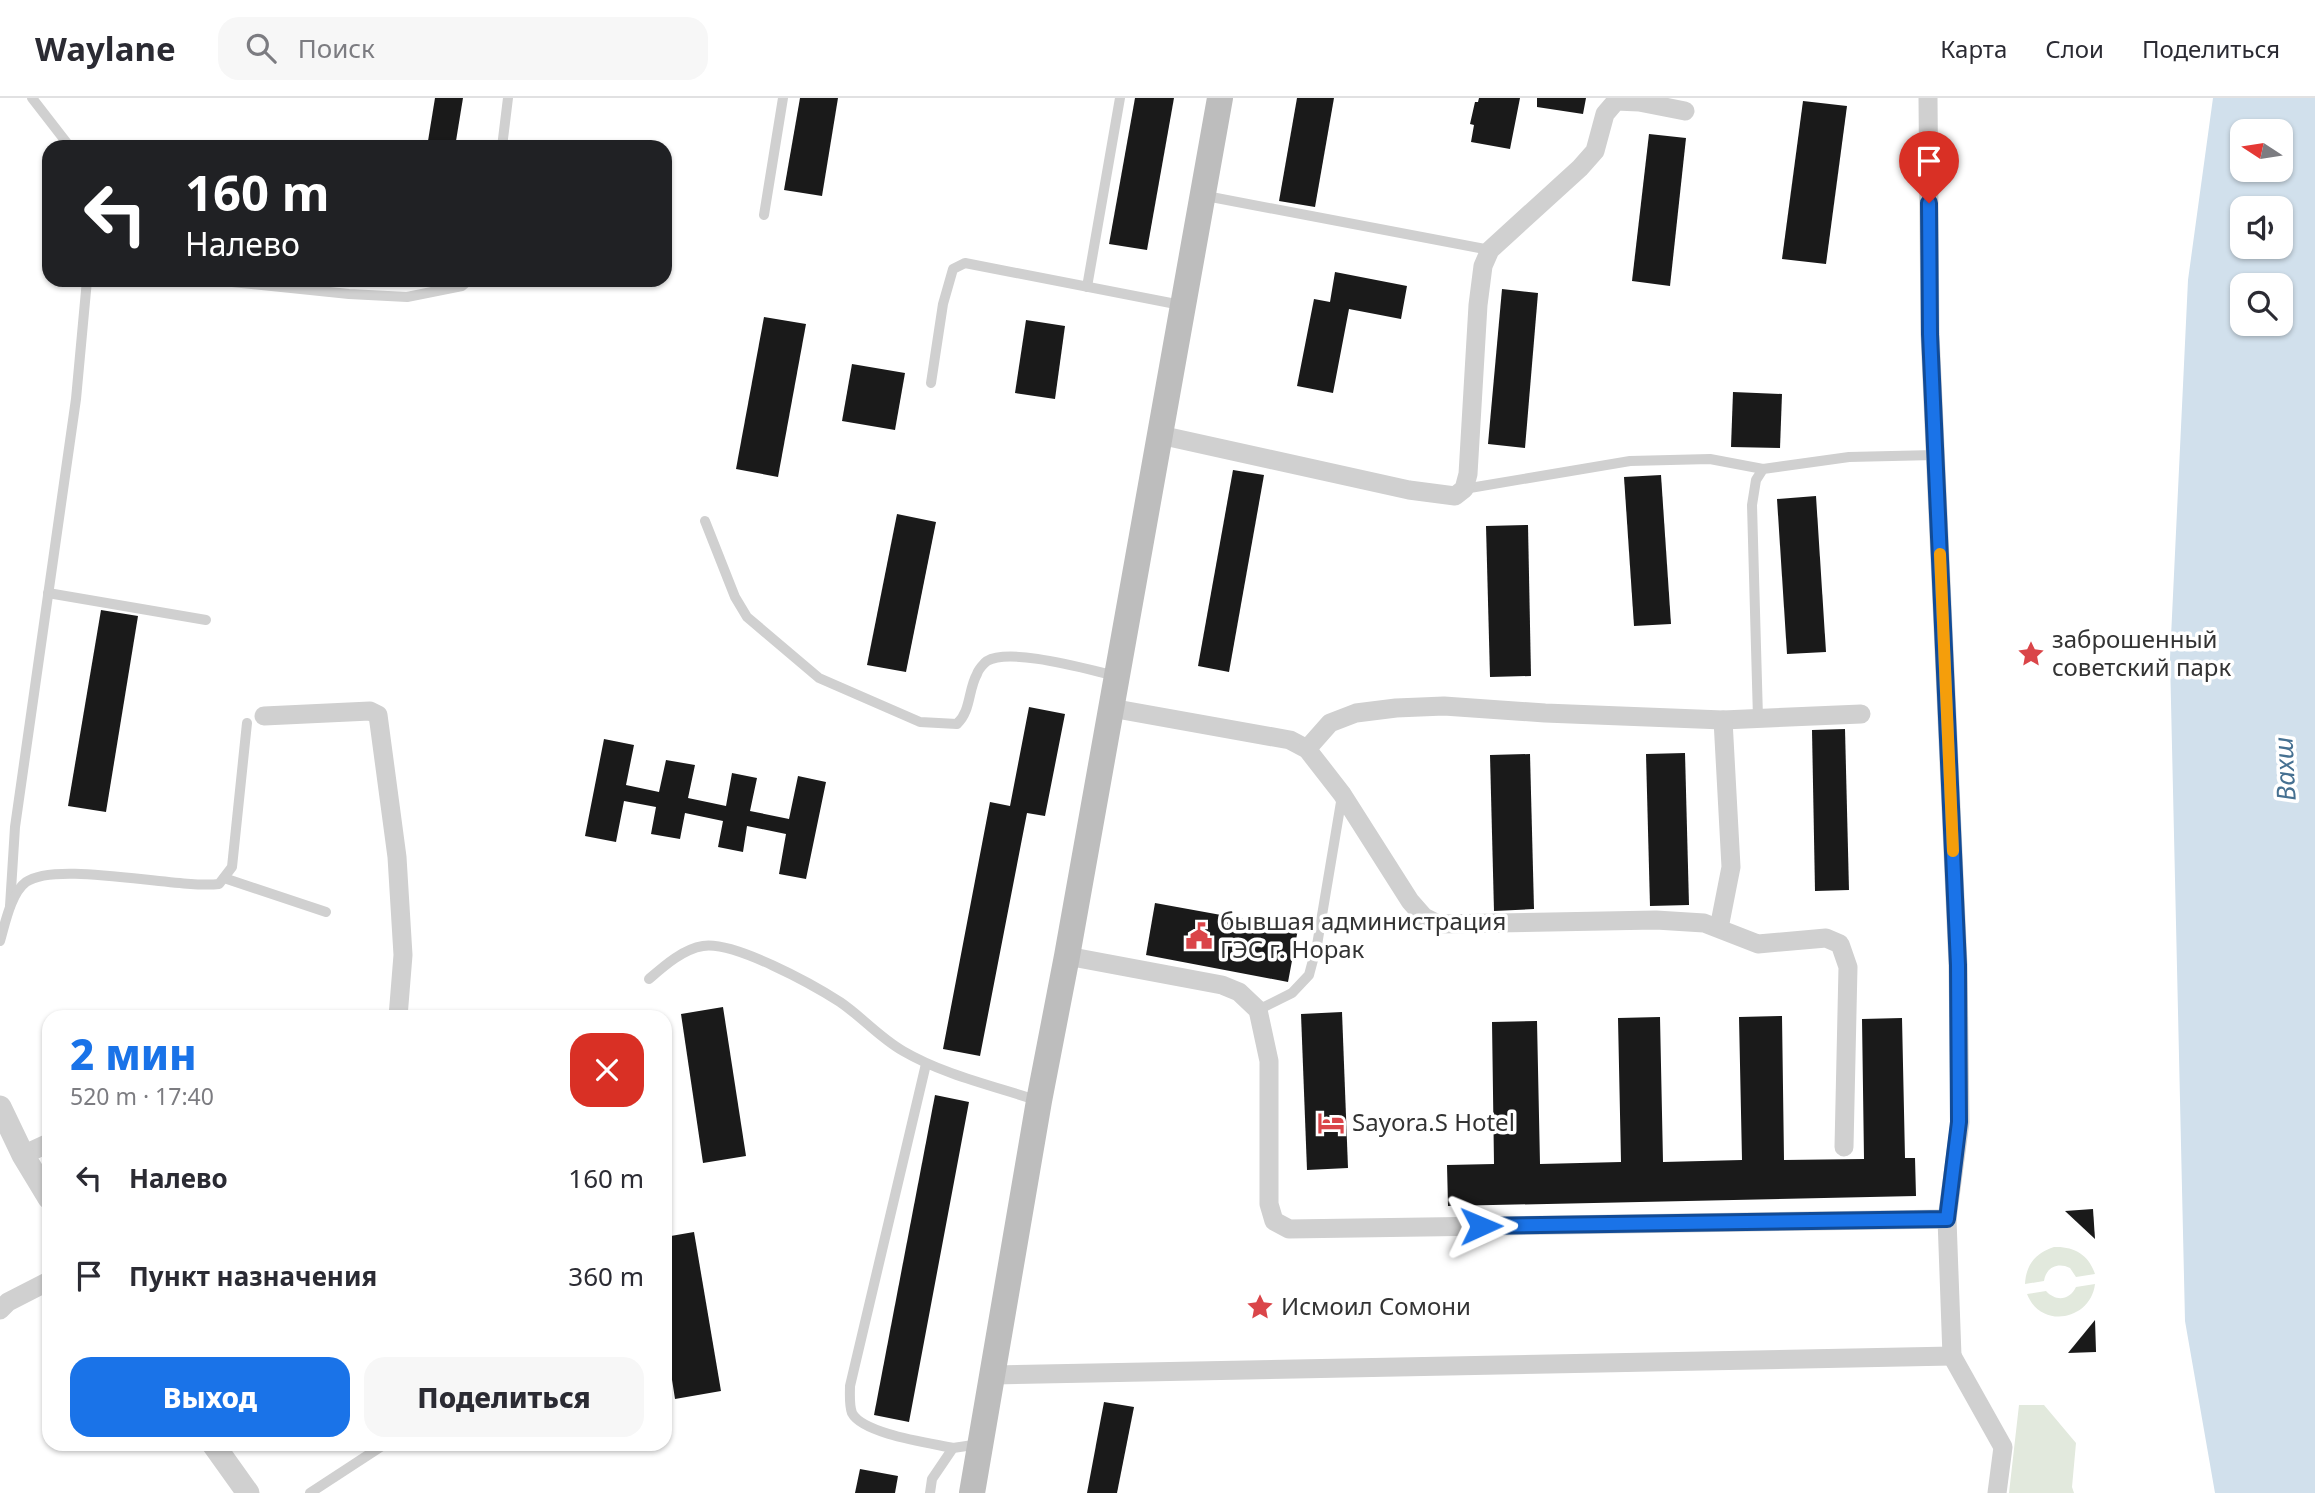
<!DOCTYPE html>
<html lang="ru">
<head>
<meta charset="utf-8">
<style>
	body { margin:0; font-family:"Noto Sans",sans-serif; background:#f7f7f7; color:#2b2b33; height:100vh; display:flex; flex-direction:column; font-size:26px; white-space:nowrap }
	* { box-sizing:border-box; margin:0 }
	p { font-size:23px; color:#7c7c81 }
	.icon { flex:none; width:38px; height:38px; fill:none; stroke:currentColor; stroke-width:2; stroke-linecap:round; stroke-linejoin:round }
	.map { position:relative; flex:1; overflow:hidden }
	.sheet { position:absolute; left:42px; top:912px; width:630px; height:441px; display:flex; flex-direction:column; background:#fff; border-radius:21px; box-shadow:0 2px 5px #0004 }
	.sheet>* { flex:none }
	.top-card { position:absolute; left:42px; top:42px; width:630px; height:147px; border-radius:21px; box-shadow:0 2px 5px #0004; background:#202124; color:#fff; overflow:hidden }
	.needle { width:46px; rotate:282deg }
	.tools { position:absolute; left:2230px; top:21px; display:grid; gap:14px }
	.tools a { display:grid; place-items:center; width:63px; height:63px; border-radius:14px; background:#fff; box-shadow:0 2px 5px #0004; font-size:35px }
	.pin { position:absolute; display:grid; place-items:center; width:60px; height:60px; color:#fff; margin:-72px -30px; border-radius:50% 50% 50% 0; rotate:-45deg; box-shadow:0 0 7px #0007 }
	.pin .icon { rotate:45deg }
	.me { position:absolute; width:77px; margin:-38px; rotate:89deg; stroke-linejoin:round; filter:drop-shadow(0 0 5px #0008) }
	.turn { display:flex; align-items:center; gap:24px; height:147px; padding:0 28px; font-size:32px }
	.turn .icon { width:91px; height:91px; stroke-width:2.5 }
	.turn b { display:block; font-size:49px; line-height:60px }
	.round { display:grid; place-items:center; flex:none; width:74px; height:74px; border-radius:21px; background:#f7f7f7 }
	.headline { display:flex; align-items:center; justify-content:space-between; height:119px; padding:0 28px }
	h1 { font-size:42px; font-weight:800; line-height:52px; color:#1a73e8 }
	.cta { display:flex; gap:14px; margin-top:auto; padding:14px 28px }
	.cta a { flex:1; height:80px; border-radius:21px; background:#1a73e8; color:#fff; font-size:28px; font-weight:800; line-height:80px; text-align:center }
	.cta a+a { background:#f7f7f7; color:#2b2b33 }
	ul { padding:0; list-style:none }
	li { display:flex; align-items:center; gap:21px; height:98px; padding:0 28px }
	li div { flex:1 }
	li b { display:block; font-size:26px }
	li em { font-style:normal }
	header { display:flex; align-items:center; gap:42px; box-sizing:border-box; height:98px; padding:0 35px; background:#fff; border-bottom:2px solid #e1e1e2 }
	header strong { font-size:33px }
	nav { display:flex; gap:38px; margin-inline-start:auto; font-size:24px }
	.search { width:490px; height:63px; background:#f7f7f7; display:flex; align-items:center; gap:18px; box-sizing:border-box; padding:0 24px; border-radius:21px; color:#7c7c81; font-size:26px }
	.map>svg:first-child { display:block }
	.green { fill:#e2e9dd }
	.water { fill:#d1e0ec; fill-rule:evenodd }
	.building { fill:#1a1a1a }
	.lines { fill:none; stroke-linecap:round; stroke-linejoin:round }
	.service { stroke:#d0d0d0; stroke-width:10 }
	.minor { stroke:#d0d0d0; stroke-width:19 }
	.tertiary { stroke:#d0d0d0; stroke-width:23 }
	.secondary { stroke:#bdbdbd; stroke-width:26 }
	.route-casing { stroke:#114b97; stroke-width:18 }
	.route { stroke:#1a73e8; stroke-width:12 }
	.slow { stroke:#f59e0b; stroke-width:12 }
	.labels { text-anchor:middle; stroke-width:7; stroke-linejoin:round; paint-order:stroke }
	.poi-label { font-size:24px; fill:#333; stroke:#fff; text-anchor:start }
	.water-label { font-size:26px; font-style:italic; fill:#457091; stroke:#fff }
</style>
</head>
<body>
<header>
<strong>Waylane</strong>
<div class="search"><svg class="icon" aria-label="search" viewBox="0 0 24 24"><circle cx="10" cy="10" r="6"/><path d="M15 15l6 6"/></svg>Поиск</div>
<nav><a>Карта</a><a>Слои</a><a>Поделиться</a></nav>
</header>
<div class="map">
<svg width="2315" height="1395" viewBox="0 0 2315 1395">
	<rect width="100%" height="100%" fill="#fff"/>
	<g class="green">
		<path d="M2054,1149c20,-1 35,8 41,27l-19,3 -6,-9c-12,-6 -24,-1 -26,13l-19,3c1,-20 11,-31 29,-37z"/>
		<path d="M2095,1186c-4,36 -54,46 -68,10l19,-3c10,11 24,9 30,-4z"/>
		<polygon points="2019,1307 2044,1307 2076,1345 2072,1389 2074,1395 2009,1395"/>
	</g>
	<path class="water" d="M2213,0h102v1395h-100l-30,-172 -15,-663 18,-378zM2242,33h38v39h-38zM2242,110h38v39h-38zM2242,187h38v39h-38z"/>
	<g class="building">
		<polygon points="435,0 463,0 455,49 427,49"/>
		<polygon points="800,0 838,0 822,98 784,92"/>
		<polygon points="1135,0 1174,0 1147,152 1109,146"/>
		<polygon points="1297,0 1334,0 1315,109 1279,103"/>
		<polygon points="1479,0 1520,0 1510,51 1471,44 1474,27 1470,26 1475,4 1478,4"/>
		<polygon points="1537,0 1586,0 1583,16 1537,9"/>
		<polygon points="1803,3 1847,8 1826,166 1782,161"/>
		<polygon points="1649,36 1686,40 1670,188 1632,183"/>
		<polygon points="1335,174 1407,188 1401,221 1349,211 1333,295 1297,288 1314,201 1330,204"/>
		<polygon points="1502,191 1538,195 1525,350 1488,346"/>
		<polygon points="764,219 806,226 778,379 736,371"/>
		<polygon points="1026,222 1065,228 1055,301 1015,295"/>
		<polygon points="852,266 905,275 895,332 842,323"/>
		<polygon points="1733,294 1782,296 1780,350 1731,349"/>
		<polygon points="1233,372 1264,377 1229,574 1198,568"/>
		<polygon points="1661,377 1671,526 1634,528 1624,379"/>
		<polygon points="1816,398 1826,554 1787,556 1777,401"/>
		<polygon points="897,416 936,424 906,574 867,567"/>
		<polygon points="1528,427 1531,578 1490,579 1486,428"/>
		<polygon points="101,512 138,518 106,714 68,708"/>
		<polygon points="1029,609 1065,616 1045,718 1027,715 980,958 943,951 990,704 1010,708"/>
		<polygon points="1845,631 1849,792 1815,793 1812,632"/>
		<polygon points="604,641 634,647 626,687 659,694 666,662 695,667 688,700 726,708 732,675 757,680 750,713 789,721 798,678 826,684 806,781 779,776 786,736 747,728 743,754 718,749 723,723 685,715 680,741 651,736 656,709 624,703 616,744 585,738"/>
		<polygon points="1685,655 1689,807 1650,808 1646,656"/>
		<polygon points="1530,656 1534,811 1494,813 1490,657"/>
		<polygon points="1155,805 1298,831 1288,884 1146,857"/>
		<polygon points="723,909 746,1058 703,1065 681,916"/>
		<polygon points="1342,914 1348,1070 1307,1072 1301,916"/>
		<polygon points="1782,918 1784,1062 1864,1061 1862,921 1902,920 1905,1060 1915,1060 1916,1098 1448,1108 1447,1067 1494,1066 1492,924 1537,923 1540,1066 1621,1064 1618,920 1660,919 1663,1064 1742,1062 1739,919"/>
		<polygon points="935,997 969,1004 909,1324 874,1317"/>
		<polygon points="2093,1111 2095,1141 2065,1113"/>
		<polygon points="694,1134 721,1293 675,1301 665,1237 665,1139"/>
		<polygon points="2095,1222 2096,1254 2068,1255"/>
		<polygon points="1104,1304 1134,1309 1117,1395 1087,1395"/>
		<polygon points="860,1371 898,1378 895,1395 855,1395"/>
	</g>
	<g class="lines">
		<g class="service">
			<polyline points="32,0 70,49"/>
			<polyline points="502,49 508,0"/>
			<polyline points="1206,98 1490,152"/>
			<polyline points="764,117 783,0"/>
			<polyline points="213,182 349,196 407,199 462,188 469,182"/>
			<polyline points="1087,189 1120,0"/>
			<polyline points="931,285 943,206 953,171 965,165 1181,207"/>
			<polyline points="1464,391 1630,363 1710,361 1763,371"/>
			<path d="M705,423l30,76 12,20 72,61 101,44 37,2c14,-13 11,-34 20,-50 1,-4 7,-11 10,-13 24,-14 102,9 130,15"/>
			<polyline points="48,495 206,522"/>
			<polyline points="1758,620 1752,407 1756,382 1763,371 1849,359 1935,357"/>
			<polyline points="224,780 326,814"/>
			<polyline points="10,808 15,729 76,301 87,182"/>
			<path d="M0,843c5,-17 11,-48 26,-59 31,-22 150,7 193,2l13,-17 15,-144"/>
			<path d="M649,881c15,-13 34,-30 54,-33 31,-5 109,38 137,56 22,15 40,36 63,49 41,24 91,35 136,50"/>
			<polyline points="1258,912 1292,895 1309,877 1317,847 1342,698"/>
			<path d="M926,966l-76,322c0,8 -1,19 2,27 11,21 78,30 101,35"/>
			<polyline points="310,1395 385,1346"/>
			<polyline points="930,1395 932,1381 953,1350 980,1346"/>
		</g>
		<g class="minor">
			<polyline points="1928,0 1930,236 1958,867 1960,1024 1947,1121"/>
			<polyline points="1160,337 1409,392 1455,398 1464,391 1468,376 1478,207 1483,168 1490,152 1580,70 1595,53 1605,16 1616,3 1639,4 1685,13"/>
			<polyline points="1111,610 1290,642 1307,651 1342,696 1410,803 1424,819 1438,826 1656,822 1704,825 1758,846 1826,840 1840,846 1848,869 1844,1049"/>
			<polyline points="264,618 370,613 378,617 397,759 403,857 398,919"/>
			<polyline points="1307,651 1330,625 1356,615 1396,610 1444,608 1545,615 1723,622 1861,616"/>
			<polyline points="1719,830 1731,769 1723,622"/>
			<polyline points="23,1057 49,1045"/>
			<polyline points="0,1212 8,1204 49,1183"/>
			<polyline points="1952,1258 2003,1349 1997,1395"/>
			<polyline points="993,1277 1952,1258 1947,1121 1289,1131 1274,1123 1269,1106 1269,963 1258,912 1239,894 1222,887 1067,858"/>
		</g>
		<g class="tertiary">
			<polyline points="0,1009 23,1057 49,1100"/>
			<polyline points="213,1346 248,1395"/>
		</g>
		<polyline class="secondary" points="972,1395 1039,1003 1067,858 1220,0"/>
	</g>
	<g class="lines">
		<defs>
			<polyline id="route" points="1481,1128 1947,1121 1959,1024 1958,867 1930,236 1929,105"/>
		</defs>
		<use href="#route" class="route-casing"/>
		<use href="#route" class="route"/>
		<polyline class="slow" points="1940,456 1953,753"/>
	</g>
	<defs>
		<symbol id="sight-bare" viewBox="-9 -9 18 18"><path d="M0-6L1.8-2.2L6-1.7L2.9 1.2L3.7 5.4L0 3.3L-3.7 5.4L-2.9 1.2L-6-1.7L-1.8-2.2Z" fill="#da4549" stroke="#fff" stroke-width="2.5" paint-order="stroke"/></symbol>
		<symbol id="civic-bare" viewBox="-9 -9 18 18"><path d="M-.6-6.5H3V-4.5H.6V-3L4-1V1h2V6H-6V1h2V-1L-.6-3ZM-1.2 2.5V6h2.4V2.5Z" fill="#da4549" stroke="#fff" stroke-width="2.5" paint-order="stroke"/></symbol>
		<symbol id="hotel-bare" viewBox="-9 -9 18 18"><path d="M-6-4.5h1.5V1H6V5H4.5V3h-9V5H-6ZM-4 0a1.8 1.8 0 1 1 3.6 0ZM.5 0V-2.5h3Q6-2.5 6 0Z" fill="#da4549" stroke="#fff" stroke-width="2.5" paint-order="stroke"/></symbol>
	</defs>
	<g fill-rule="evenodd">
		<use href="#sight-bare" x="2012" y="537" width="38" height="38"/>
		<use href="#civic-bare" x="1180" y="819" width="38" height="38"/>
		<use href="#hotel-bare" x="1312" y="1006" width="38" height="38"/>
		<use href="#sight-bare" x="1241" y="1190" width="38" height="38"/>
	</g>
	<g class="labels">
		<g class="poi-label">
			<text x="2052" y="550">заброшенный<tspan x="2052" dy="28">советский парк</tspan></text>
			<text x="1220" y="832">бывшая администрация<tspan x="1220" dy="28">ГЭС г. Норак</tspan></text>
			<text x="1352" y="1033">Sayora.S Hotel</text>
			<text x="1281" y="1217">Исмоил Сомони</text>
		</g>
		<g class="water-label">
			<text transform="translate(2285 671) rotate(-93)" y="9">Вахш</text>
		</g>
	</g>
</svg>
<div class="tools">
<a><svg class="needle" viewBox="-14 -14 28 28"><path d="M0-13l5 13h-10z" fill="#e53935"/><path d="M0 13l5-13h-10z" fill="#7c7c81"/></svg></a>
<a><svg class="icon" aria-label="sound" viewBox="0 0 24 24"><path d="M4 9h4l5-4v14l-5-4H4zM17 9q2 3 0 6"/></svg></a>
<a><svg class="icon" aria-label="search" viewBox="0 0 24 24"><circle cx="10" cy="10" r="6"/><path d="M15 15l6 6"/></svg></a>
</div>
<div class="pin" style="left:1929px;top:105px;background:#d93025"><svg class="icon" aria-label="arrive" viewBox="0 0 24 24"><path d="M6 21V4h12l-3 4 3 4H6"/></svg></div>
<svg class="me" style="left:1481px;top:1128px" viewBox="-20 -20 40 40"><path d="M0-17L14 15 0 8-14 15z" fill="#1a73e8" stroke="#fff" stroke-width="4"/></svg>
<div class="top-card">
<div class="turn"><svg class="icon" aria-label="left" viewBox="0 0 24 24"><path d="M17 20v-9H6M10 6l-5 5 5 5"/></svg><div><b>160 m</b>Налево</div></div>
</div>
<section class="sheet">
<div class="headline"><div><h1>2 мин</h1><p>520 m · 17:40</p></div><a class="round" style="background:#d93025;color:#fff"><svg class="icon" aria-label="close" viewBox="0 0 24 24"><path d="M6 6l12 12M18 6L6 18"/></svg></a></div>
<ul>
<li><svg class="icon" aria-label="left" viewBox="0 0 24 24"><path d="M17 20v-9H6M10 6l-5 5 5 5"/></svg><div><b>Налево</b></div><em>160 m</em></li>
<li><svg class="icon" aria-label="arrive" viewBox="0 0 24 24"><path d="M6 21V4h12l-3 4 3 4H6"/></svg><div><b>Пункт назначения</b></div><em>360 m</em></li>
</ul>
<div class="cta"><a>Выход</a><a>Поделиться</a></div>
</section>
</div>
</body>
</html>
